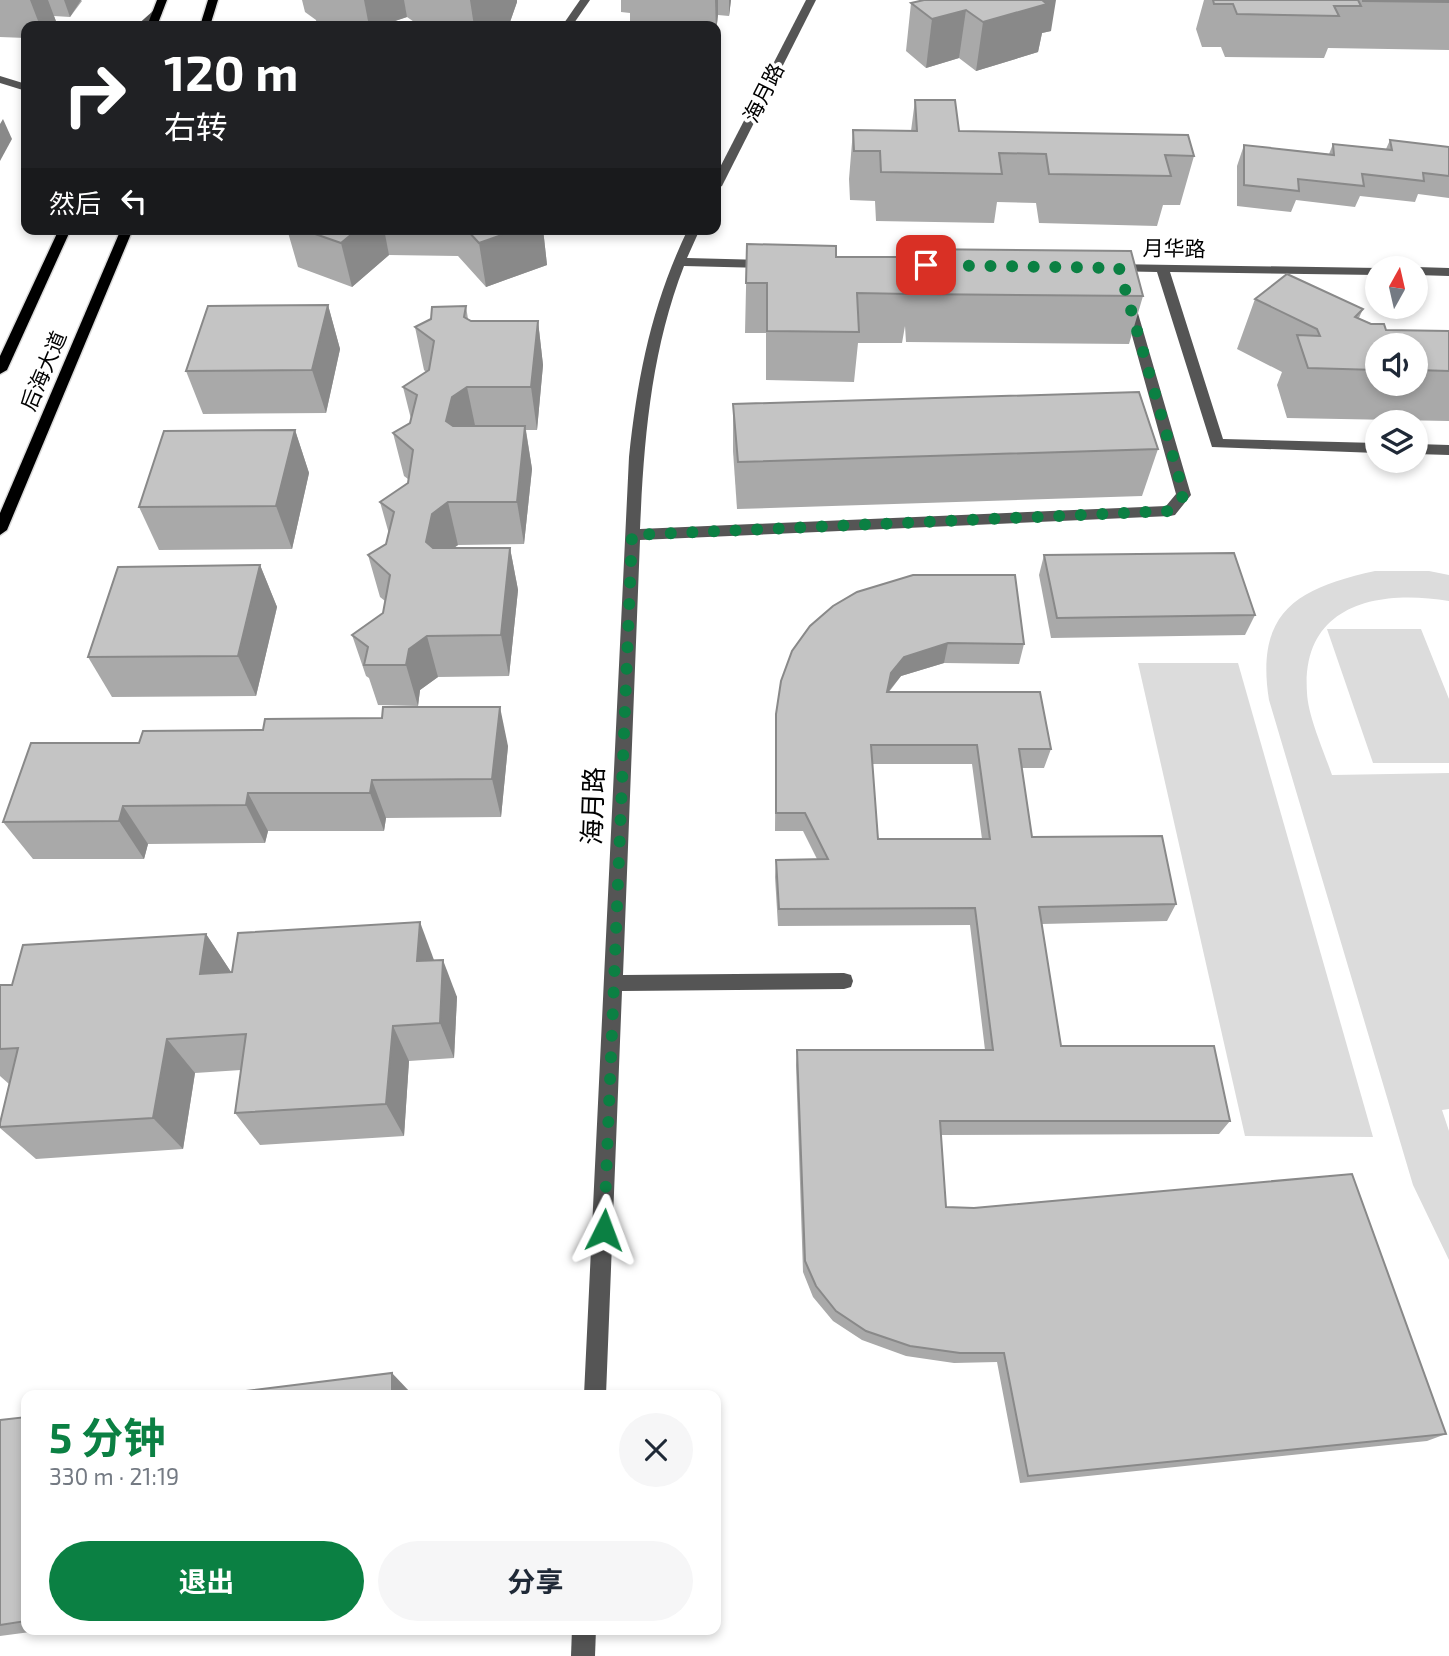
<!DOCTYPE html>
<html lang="zh">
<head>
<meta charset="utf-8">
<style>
	body { margin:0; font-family:"Exo 2","Noto Sans SC",sans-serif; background:#f6f6f7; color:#1f2937; height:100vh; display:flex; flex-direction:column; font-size:26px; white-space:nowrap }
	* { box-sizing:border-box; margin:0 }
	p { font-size:23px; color:#747a83 }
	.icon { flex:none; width:38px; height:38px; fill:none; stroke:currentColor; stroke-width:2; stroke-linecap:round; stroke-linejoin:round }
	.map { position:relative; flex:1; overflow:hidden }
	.details { position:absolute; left:21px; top:1390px; width:700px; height:245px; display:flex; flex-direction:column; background:#fff; border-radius:14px; box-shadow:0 4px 10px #0003 }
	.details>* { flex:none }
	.top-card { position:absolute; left:21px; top:21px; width:700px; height:214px; border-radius:14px; box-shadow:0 4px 10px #0003; background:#202124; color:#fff; overflow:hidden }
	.needle { width:46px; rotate:8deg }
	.fabs { position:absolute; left:1365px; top:256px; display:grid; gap:14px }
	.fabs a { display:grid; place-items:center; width:63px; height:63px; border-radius:50%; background:#fff; box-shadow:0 4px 10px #0003; font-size:35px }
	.pin { position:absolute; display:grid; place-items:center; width:60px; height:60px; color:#fff; margin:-30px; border-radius:14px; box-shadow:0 4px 10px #0006 }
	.me { position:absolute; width:77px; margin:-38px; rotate:3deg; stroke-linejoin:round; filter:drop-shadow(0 0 5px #0008) }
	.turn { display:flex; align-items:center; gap:24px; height:147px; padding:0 28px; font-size:32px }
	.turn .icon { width:91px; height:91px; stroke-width:2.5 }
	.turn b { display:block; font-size:49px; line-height:60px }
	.then { display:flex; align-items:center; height:66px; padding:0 28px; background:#0003; gap:14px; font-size:26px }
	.round { display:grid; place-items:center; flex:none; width:74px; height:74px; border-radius:37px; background:#f6f6f7 }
	.overview { display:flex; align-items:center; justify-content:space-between; height:119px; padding:0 28px }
	h1 { font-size:42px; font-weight:700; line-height:52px; color:#0b8043 }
	.cta { display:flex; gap:14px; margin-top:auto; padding:14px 28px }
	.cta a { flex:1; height:80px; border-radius:42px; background:#0b8043; color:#fff; font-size:28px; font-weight:700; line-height:80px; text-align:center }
	.cta a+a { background:#f6f6f7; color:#1f2937 }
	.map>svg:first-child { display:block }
	.green { fill:#dcdcdc }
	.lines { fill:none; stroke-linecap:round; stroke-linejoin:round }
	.major-casing { stroke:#dbdbdb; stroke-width:3 }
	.minor { fill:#555; fill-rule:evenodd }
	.major { fill:#000; fill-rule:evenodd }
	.wall { fill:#a9a9a9; fill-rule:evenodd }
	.shaded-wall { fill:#898989 }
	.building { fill:#c4c4c4; stroke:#898989; stroke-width:2; fill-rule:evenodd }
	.route { stroke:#0b8043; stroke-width:12; stroke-dasharray:0 21.6 }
	.labels { text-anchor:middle; stroke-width:7; stroke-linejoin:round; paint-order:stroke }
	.far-street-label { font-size:21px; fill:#000; stroke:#fff }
	.street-label { font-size:26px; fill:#000; stroke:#fff }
</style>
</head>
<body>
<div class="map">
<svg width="1449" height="1656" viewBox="0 0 1449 1656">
	<rect width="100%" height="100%" fill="#fff"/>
	<g class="green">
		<path d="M1375,571h54l20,4v26c-71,-12 -148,3 -142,92 1,23 17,59 25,82l117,-2v336l-7,1 7,21v129l-36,-75 -144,-485c-14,-88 28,-112 106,-129z"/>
		<polygon points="1327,629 1421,629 1449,699 1449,763 1373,763"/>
		<polygon points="1138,663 1238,663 1373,1137 1245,1136"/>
	</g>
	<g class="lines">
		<defs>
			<g id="major">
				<polygon points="157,0 167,0 157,26 147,26"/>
				<polygon points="208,0 218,0 210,26 200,26"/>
				<polygon points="59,229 71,229 7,370 0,374 0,356"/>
				<polygon points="121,229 133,229 7,530 0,535 0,513"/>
			</g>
		</defs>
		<use href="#major" class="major-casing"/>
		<g class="minor">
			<polygon points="580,0 590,0 572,26 562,26"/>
			<polygon points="806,0 816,0 722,186 716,189 716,175"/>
			<polygon points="153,11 162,13 147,26 136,26"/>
			<polygon points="0,76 26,84 26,91 0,83"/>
			<path d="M688,229h12l-13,29 81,2 6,4 -6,4 -84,-2c-33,85 -40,173 -44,263l526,-23 10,-12 -53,-191 6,-4 6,4 56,192 -16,20 -5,1 -530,24 -17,435 221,-2 7,2 2,6 -2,6 -7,2 -222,2 -16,404h-22l45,-938c9,-84 23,-153 59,-228z"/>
			<polygon points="1111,264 1379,268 1377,275 1170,272 1223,439 1377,443 1377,453 1212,447 1157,272 1107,271 1107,265"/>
			<polygon points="1416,267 1449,268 1449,276 1416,275"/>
			<polygon points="1416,444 1449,445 1449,455 1416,454"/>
			<polygon points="572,1629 596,1629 595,1656 571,1656"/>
		</g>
		<use href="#major" class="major"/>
	</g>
	<g class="wall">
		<polygon points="0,0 81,0 82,1 70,17 54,16 57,24 55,26 26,26 26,38 0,37"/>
		<polygon points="302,0 517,0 517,2 510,22 497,26 420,26 407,17 380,26 317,26 316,20 305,12"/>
		<polygon points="621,0 731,0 729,16 718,15 716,32 716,26 630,26 630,13 621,12"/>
		<polygon points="924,0 1051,31 1042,33 1038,52 976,71 959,58 926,68 906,51 911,3"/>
		<polygon points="1204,0 1449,0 1449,50 1328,48 1324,58 1225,57 1221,47 1202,47 1196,29"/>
		<polygon points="915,100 959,131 1194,156 1180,205 1163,205 1157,226 1039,223 1036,203 997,202 994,223 876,221 875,201 850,200 849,179 853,130 911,131"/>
		<polygon points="1390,140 1449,147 1449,198 1418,194 1415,202 1360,196 1355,207 1296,200 1291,212 1237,206 1237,166 1244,145 1329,154 1333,144 1386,149"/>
		<polygon points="287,229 543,229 547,265 486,287 458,256 389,255 352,287 298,267"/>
		<polygon points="747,244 836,257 906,259 907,249 1143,296 1129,344 906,342 905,326 902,343 858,343 854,382 766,380 766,333 745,333"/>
		<path d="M1255,299l108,10 -4,9 27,12 63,1v90l-162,-3 -10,-33 5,-13 -45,-23zM1377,345h39v38h-39z"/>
		<polygon points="328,305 340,349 326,413 203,414 186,371"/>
		<polygon points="466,306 468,319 471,321 538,321 543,365 537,430 526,430 532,469 524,544 458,545 454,548 510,548 518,590 509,676 438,677 420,690 418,706 378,705 369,678 366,676 352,635 383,613 385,601 380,597 368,555 386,544 389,534 380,502 408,483 408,479 404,476 393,433 410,423 411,419 403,387 426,372 424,370 415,327"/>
		<polygon points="733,404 1158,449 1142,496 737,509 733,451"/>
		<polygon points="295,430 309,473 292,549 159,550 139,507"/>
		<polygon points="1044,555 1255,615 1245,635 1051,638 1039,575"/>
		<polygon points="260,565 277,607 256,696 112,697 88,657"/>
		<path d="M810,626l214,18 -5,20 -75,-1 -43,13 -12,16 162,57 -7,19h-22l10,69 144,67 -9,17 -125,3 19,122 169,75 -11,13 -278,1 5,72 500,227 -19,7 -407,42 -23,-121 -43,1 -48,-7 -44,-16 -29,-19 -20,-24 -10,-25 -7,-207 1,-15h188l-15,-125 -192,1 -3,-49 1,-17 41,-1 -14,-28h-28l1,-117zM872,764h100l10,75h-104z"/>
		<polygon points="508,746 501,817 386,818 384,831 268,831 265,843 148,844 144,859 33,859 3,822"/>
		<polygon points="206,934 231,972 434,960 457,997 454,1058 409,1061 404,1136 260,1145 235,1113 241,1070 195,1073 183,1149 36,1159 0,1128 0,1123 9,1084 0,1076 0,985 12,985"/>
		<polygon points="26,1417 26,1629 53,1629 0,1636 0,1420"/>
	</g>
	<g class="shaded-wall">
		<polygon points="30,0 48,0 57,24 55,26 40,26"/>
		<polygon points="64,0 81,0 70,17"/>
		<polygon points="364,0 404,0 407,17 380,26 369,26"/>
		<polygon points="470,0 517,0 517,2 510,22 497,26 474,26"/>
		<polygon points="715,0 718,0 718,15 716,32"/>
		<polygon points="729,0 731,0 729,16"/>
		<polygon points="1028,0 1056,0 1051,31 1042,33 1038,52 976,71 983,22"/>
		<polygon points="966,10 959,58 926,68 932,19"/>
		<polygon points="3,119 12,139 0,161 0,124"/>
		<polygon points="358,229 384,229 389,255 352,287 341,243"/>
		<polygon points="517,229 543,229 547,265 486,287 479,243"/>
		<polygon points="328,305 340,349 326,413 312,370"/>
		<polygon points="538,321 543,365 537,430 531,387"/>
		<polygon points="467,387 476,430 461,440 446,421 452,397"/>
		<polygon points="525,426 532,469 524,544 517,502"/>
		<polygon points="295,430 309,473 292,549 276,506"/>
		<polygon points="448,502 458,545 442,556 426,542 432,514"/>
		<polygon points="510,548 518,590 509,676 501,635"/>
		<polygon points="260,565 277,607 256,696 238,656"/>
		<polygon points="427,636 438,677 420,690 418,706 406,665 409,649"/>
		<polygon points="948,643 944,663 901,676 888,692 887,692 891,673 904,657"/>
		<polygon points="500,707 508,746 501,817 492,779"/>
		<polygon points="372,780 386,818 384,831 370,793"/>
		<polygon points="248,793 268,831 265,843 246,805"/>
		<polygon points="123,806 148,844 144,859 119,821"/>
		<polygon points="420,922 434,960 417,961"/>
		<polygon points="206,934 231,972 200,974"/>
		<polygon points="443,960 457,997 454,1058 440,1023"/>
		<polygon points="393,1026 409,1061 404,1136 386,1104"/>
		<polygon points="167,1039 195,1073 183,1149 153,1118"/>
		<polygon points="392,1373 410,1392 410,1395 392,1395"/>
	</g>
	<g class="building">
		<polygon points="924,0 1042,0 1047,4 983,22 966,10 932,19 911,3"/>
		<polygon points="1213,0 1358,0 1361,6 1334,6 1339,16 1237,14 1233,4 1214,4"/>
		<polygon points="1363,0 1449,0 1449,2 1363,1"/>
		<polygon points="915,100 955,100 959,131 1188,135 1194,156 1165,155 1171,176 1049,174 1046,154 999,153 1002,174 881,172 880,151 854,151 853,130 917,131"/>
		<polygon points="1390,140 1449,147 1449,176 1423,173 1424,181 1362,174 1364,186 1298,179 1299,191 1244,185 1244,145 1334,155 1333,144 1392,150"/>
		<polygon points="301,229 358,229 341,243"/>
		<polygon points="466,229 519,229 479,243"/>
		<polygon points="747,244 836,246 836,257 906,257 909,294 857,293 859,332 767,331 767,283 746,283"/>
		<polygon points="907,249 1131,251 1143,296 913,294"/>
		<polygon points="1287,274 1363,309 1355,317 1371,324 1384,324 1386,330 1449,331 1449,371 1416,370 1416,345 1377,345 1377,370 1308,368 1297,335 1320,336 1317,329 1255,299"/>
		<polygon points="328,305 312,370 186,371 208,306"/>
		<polygon points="466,306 464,317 471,321 538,321 531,387 467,387 452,397 446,421 453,426 525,426 517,502 448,502 432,514 426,542 433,548 510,548 501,635 427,636 409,649 406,665 364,665 368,647 352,635 383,613 390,575 368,555 386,544 394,512 380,502 408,483 413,450 393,433 410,423 417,395 403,387 429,370 434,341 415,327 431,319 432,307"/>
		<polygon points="1139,392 1158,449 738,462 733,404"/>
		<polygon points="295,430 276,506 139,507 164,431"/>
		<polygon points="1234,553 1255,615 1057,618 1044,555"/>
		<polygon points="260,565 238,656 88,657 118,567"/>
		<path d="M913,575h102l9,69 -76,-1 -44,14 -13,16 -4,19h153l11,57h-32l13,88 130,-1 14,68 -137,3 22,139h153l16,75h-290l6,86 28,1 378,-34 94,260 -418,42 -24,-123h-44l-50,-7 -44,-15 -30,-20 -20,-25 -11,-25 -8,-211h196l-18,-142 -196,1 -3,-49 52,-1 -23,-46h-29v-99l5,-33 11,-30 18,-25 23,-20 24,-14zM871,745h106l13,94h-112z"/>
		<polygon points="383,707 500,707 492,779 372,780 370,793 248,793 246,805 123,806 119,821 3,822 31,743 139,743 143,731 263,730 265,719 382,718"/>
		<polygon points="420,922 417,961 443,960 440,1023 393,1026 386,1104 235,1113 246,1034 167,1039 153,1118 0,1127 0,1123 18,1048 0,1049 0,985 12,985 23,945 206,934 200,974 232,972 238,933"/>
		<polygon points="392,1373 392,1395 213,1395"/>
		<polygon points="26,1417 26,1621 0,1625 0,1420"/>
	</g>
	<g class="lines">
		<polyline class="route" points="604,1230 632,535 1170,511 1184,495 1119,268 926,265"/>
	</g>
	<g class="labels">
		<g class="far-street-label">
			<text transform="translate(764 93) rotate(-63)" y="7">海月路</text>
			<text transform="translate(1174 249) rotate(1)" y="7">月华路</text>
			<text transform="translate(44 371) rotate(-67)" y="7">后海大道</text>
		</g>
		<g class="street-label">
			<text transform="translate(593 806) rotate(-88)" y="9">海月路</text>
		</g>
	</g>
</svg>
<div class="fabs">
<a><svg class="needle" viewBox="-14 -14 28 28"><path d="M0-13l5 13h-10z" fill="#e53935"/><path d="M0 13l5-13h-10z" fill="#747a83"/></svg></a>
<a><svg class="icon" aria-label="sound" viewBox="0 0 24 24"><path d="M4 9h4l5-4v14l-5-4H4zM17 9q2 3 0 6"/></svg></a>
<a><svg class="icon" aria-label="layers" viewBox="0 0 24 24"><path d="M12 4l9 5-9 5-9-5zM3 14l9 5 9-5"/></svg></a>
</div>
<div class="pin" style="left:926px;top:265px;background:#d93025"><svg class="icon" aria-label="arrive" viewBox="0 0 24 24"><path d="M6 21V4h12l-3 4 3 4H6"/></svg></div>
<svg class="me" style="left:604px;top:1230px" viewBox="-20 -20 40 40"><path d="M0-17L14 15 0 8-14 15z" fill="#0b8043" stroke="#fff" stroke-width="4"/></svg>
<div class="top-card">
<div class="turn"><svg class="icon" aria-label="right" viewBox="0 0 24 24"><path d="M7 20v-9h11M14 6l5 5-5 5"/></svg><div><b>120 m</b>右转</div></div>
<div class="then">然后<svg class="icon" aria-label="left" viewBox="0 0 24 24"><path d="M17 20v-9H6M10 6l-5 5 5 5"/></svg></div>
</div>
<section class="details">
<div class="overview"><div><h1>5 分钟</h1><p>330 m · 21:19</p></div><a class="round"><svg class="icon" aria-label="close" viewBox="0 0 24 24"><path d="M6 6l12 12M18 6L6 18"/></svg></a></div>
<div class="cta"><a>退出</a><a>分享</a></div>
</section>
</div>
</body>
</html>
